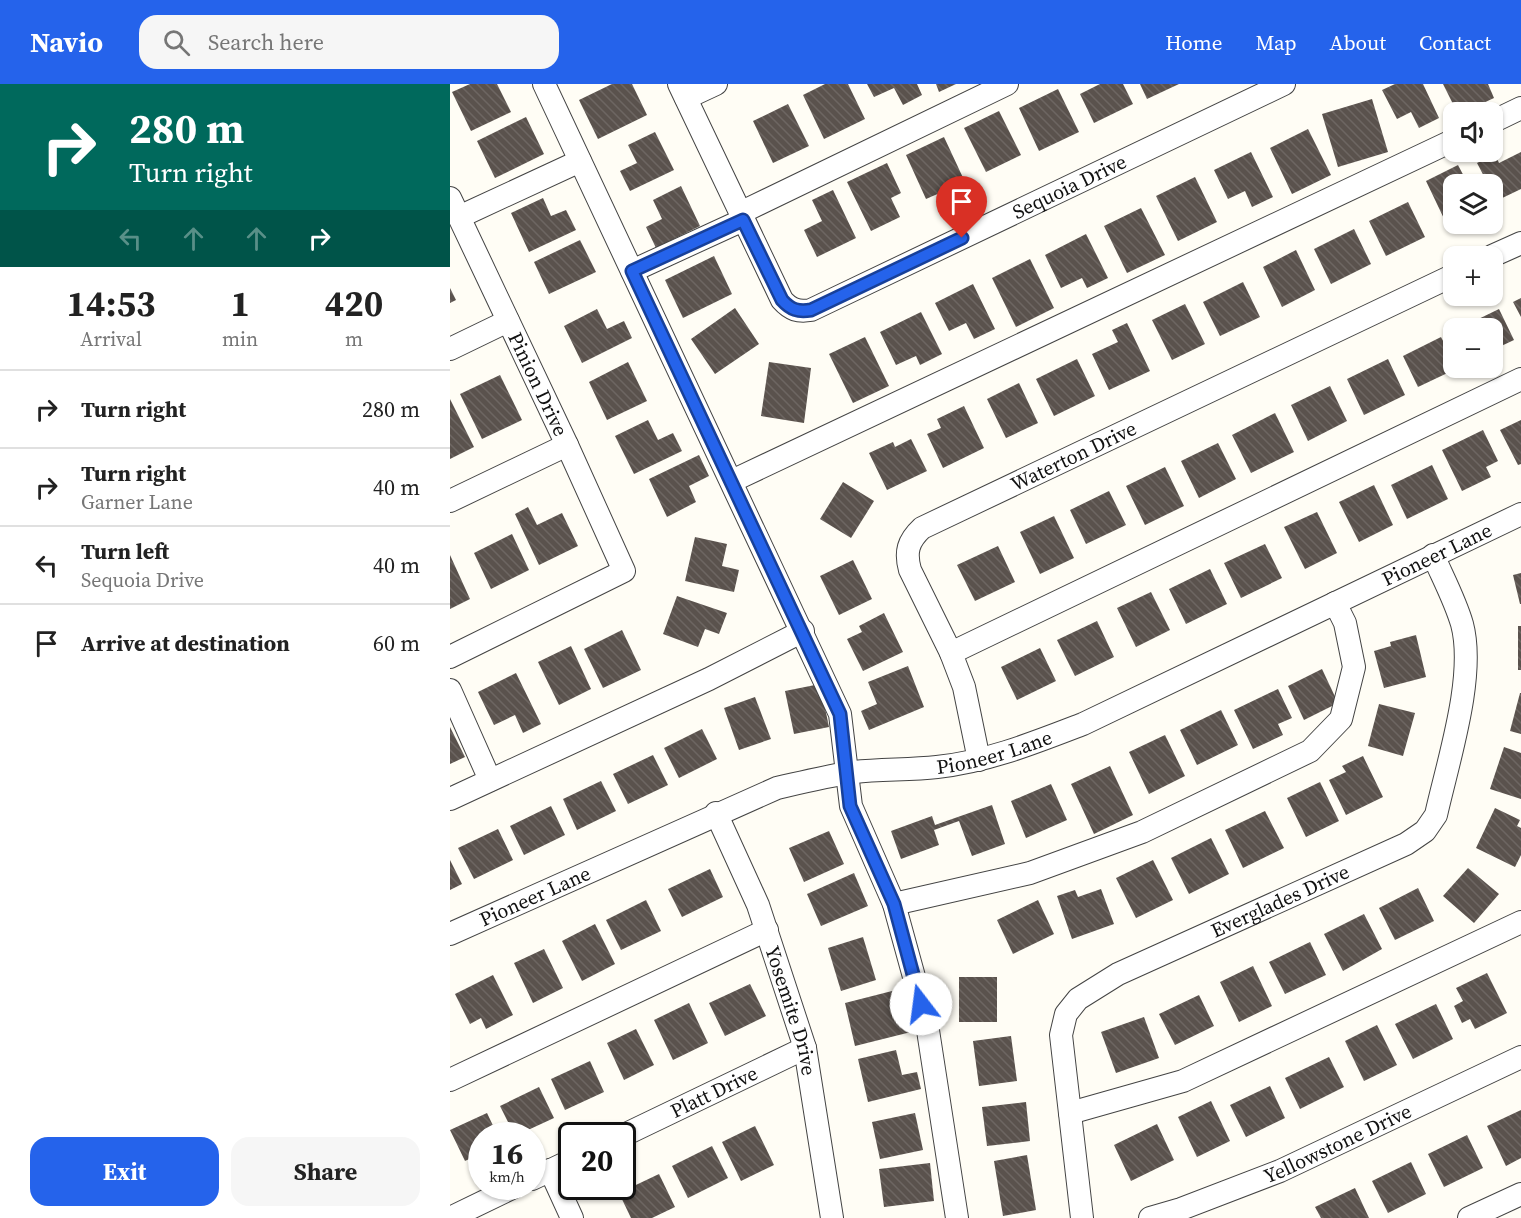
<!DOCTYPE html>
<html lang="en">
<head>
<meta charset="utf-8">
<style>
	body { margin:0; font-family:"Source Serif 4",serif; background:#f6f6f6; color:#222; height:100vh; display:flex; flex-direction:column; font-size:22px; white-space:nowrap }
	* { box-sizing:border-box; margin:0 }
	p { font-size:20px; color:#767676 }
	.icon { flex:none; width:33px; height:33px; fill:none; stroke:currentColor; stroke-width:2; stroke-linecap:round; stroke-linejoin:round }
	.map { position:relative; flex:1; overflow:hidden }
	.drawer { display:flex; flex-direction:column; background:#fff; width:450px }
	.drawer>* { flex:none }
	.hud { background:#00695c; color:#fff; overflow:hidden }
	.buttons { position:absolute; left:993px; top:18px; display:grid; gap:12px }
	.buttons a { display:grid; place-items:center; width:60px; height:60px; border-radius:12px; background:#fff; box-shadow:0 2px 4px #0004; font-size:30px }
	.speed { position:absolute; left:18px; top:1038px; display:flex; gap:12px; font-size:30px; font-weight:700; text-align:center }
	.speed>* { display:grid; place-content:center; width:78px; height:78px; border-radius:50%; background:#fff; box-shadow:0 2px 4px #0004; line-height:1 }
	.speed small { font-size:15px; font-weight:400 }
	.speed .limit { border:3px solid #111; border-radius:9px; background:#fff; color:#111 }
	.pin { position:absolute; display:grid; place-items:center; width:51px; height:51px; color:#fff; margin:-62px -26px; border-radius:50% 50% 50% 0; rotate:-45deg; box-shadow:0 0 6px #0007 }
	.pin .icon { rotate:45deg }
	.me { position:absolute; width:66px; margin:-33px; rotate:345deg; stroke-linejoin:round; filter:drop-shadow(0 0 4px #0008) }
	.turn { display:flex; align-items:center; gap:21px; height:126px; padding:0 30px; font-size:27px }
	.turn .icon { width:78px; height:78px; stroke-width:2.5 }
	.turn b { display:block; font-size:42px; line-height:51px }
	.lanes { display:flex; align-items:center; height:57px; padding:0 30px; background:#0003; justify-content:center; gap:30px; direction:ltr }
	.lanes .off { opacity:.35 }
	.eta { display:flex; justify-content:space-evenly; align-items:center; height:102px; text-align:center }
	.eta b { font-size:36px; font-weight:700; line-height:42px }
	.action { display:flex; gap:12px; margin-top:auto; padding:12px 30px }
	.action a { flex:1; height:69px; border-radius:18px; background:#2563eb; color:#fff; font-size:24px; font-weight:700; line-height:69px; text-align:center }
	.action a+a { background:#f6f6f6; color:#222 }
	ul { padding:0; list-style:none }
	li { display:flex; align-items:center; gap:18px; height:78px; padding:0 30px; border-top:2px solid #e0e0e0 }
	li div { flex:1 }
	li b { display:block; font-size:22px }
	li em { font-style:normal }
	header { display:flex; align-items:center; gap:36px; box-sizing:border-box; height:84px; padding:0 30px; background:#2563eb; color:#fff }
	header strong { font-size:28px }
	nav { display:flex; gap:33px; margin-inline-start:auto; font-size:21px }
	.search { width:420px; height:54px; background:#f6f6f6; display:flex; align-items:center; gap:15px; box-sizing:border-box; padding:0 21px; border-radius:18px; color:#767676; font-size:22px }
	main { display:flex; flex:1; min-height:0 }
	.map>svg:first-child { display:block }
	.building { fill:url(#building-back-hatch) }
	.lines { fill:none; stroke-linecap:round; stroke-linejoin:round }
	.minor-casing { stroke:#444; stroke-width:24 }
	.minor { stroke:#fff; stroke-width:22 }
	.route-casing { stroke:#184099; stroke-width:15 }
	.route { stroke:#2563eb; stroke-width:10 }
	.labels { text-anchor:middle; stroke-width:6; stroke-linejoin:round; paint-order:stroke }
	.street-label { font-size:20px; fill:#111; stroke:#fff }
</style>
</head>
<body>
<header>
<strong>Navio</strong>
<div class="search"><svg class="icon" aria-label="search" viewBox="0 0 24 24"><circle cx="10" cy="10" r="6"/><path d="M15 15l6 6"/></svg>Search here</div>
<nav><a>Home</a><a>Map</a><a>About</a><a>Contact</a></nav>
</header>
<main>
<section class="drawer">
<div class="hud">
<div class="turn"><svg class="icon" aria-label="right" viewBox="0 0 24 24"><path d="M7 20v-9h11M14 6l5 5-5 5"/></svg><div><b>280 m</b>Turn right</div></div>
<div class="lanes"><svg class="icon off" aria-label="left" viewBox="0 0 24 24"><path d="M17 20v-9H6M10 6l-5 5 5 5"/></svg><svg class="icon off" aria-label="ahead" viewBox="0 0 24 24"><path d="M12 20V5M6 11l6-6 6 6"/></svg><svg class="icon off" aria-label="ahead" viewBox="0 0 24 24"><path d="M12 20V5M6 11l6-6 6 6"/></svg><svg class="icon" aria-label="right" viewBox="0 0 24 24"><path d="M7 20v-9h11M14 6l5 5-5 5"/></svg></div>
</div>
<div class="eta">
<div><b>14:53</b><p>Arrival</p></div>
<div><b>1</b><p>min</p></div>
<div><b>420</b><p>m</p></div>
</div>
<ul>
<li><svg class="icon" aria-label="right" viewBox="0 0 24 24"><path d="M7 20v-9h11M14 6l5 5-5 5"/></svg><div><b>Turn right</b></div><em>280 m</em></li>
<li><svg class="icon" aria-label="right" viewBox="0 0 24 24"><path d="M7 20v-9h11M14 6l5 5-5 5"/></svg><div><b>Turn right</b><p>Garner Lane</p></div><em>40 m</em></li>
<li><svg class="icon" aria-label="left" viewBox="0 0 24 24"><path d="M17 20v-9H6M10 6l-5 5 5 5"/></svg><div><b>Turn left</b><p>Sequoia Drive</p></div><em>40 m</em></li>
<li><svg class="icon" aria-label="arrive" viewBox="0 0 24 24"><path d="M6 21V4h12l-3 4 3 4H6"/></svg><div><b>Arrive at destination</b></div><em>60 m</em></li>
</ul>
<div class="action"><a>Exit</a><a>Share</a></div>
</section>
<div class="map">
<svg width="1071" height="1134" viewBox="0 0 1071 1134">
	<defs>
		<pattern id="building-back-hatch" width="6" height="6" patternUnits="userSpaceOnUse" patternTransform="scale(1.5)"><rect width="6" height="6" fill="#5a524d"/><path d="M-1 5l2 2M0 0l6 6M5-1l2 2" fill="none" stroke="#6d6662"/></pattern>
	</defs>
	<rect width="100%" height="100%" fill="#fffdf5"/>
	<g class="building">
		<polygon points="20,0 47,0 61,28 21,47 2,8"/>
		<polygon points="162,0 182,0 197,31 148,55 129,16"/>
		<polygon points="375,0 398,0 415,35 374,55 353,11"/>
		<polygon points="417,0 467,0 472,11 453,21 444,4 424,13"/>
		<polygon points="486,0 506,0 489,8"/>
		<polygon points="650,0 673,0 683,20 644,39 630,10"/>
		<polygon points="690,0 729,0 697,15"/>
		<polygon points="945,0 973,0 989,34 969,44 961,28 947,35 932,6"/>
		<polygon points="993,0 1038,0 1044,14 1014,28 1007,28"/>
		<polygon points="608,5 629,48 589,67 569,24"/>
		<polygon points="922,15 938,68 888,83 872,30"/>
		<polygon points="338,20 359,62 323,79 303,37"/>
		<polygon points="549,27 571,71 536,88 514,44"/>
		<polygon points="76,33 94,70 45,94 27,57"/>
		<polygon points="858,45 881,91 842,110 820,64"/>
		<polygon points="205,48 224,86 180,107 170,87 187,79 178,61"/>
		<polygon points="494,53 515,98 476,115 456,71"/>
		<polygon points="801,68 823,113 802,123 795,107 778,115 764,86"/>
		<polygon points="1071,68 1071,105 1046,117 1042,110 1042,100 1038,100 1027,79 1045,70 1049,79"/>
		<polygon points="437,79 451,109 441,114 450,133 421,147 397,98"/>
		<polygon points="1008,81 1018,100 1004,100 1004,141 998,143 976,97"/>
		<polygon points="745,93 767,138 728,157 706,112"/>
		<polygon points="231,102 250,142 206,164 196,143 212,135 203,116"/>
		<polygon points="383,106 406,154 367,173 354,146 372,137 362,116"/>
		<polygon points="93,114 101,132 116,126 126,146 79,168 61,129"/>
		<polygon points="958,118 975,153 936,172 919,137"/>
		<polygon points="691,124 715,171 677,189 654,142"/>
		<polygon points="904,145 921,180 881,200 864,165"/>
		<polygon points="636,150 658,194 637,204 632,194 611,204 595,171"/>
		<polygon points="130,156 146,188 99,210 84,178"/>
		<polygon points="846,166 865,206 832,223 813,183"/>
		<polygon points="264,172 282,210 233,234 215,196"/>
		<polygon points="580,175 604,224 566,243 542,194"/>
		<polygon points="793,198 810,233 770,252 753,218"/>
		<polygon points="523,200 545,245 524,255 516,239 499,247 485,219"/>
		<polygon points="0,204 6,216 0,219"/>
		<polygon points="1071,214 1071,233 1063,218"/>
		<polygon points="735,220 755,260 722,276 702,236"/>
		<polygon points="285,224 309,260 265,290 241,255"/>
		<polygon points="147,225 157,245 174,237 182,254 132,279 114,242"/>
		<polygon points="1049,225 1064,256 1047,264 1052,275 1042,279 1042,244 1010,244"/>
		<polygon points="471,228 492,270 470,281 466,272 446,281 430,248"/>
		<polygon points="677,239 700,287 659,306 642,270 668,258 662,246"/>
		<polygon points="415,253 439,302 403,319 379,270"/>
		<polygon points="991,253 1004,278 1004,284 1008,284 968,303 953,272"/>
		<polygon points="627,275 645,312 604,332 586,295"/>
		<polygon points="938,275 955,311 914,331 897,295"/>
		<polygon points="178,278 197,317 157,336 139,298"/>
		<polygon points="319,278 361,284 354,339 311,332"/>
		<polygon points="50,291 72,336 32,355 10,310"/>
		<polygon points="569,299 588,339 556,354 537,315"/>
		<polygon points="880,302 897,337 858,357 841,321"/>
		<polygon points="0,315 24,363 0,375"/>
		<polygon points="514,322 534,364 493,384 477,350 491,344 487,335"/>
		<polygon points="825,329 844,368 801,389 782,351"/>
		<polygon points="198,336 208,356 223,349 232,367 184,390 165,352"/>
		<polygon points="1071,336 1071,380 1068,381 1050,346"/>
		<polygon points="1033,346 1048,377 1036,383 1041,393 1012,407 992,366"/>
		<polygon points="461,355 477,387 437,406 419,369 443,358 445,363"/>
		<polygon points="768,359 786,395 749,414 731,377"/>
		<polygon points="249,371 259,392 239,402 246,418 217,433 199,395"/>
		<polygon points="982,381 998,415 957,435 941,401"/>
		<polygon points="715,383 734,422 695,441 676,402"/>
		<polygon points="393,398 424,417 401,454 370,435"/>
		<polygon points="924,401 943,441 909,458 889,418"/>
		<polygon points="659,407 676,441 636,460 620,426"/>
		<polygon points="78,423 87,441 112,429 128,462 89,481 65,430"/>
		<polygon points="867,428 887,469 855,485 834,443"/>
		<polygon points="604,432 624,474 590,490 570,448"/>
		<polygon points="62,450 79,486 41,505 24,469"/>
		<polygon points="245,453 277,460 272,482 289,486 284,508 235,497"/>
		<polygon points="815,460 832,494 791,514 774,479"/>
		<polygon points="548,462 565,498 525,517 507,481"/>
		<polygon points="0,471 20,515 0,525"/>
		<polygon points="403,476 422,515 389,531 370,492"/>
		<polygon points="760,485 777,520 736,540 719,505"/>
		<polygon points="1071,489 1071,520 1070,520 1063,491"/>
		<polygon points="701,508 720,546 686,563 667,524"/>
		<polygon points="227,512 277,529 269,550 255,545 248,563 213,550"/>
		<polygon points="434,529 453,568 413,587 397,555 412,548 409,542"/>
		<polygon points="647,537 664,573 625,592 607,556"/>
		<rect x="1068" y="542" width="3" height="44"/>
		<polygon points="172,546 191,586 153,604 134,565"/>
		<polygon points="966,551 976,593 934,604 924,567 941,562 940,558"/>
		<polygon points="121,562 141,605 109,621 88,578"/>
		<polygon points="590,564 606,597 567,616 551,583"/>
		<polygon points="458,582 474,623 419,646 411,627 427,620 418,598"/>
		<polygon points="872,585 888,619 854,636 838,602"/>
		<polygon points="66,589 91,640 73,649 65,631 44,641 28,608"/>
		<polygon points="370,600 379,643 344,650 335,607"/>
		<polygon points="828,605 842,634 828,640 833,651 803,665 784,626"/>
		<polygon points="1070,609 1071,609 1071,650 1060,647"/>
		<polygon points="305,613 321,655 289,666 274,624"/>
		<polygon points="929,620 965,629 953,672 918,662"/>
		<polygon points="771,626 788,661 747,681 730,646"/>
		<polygon points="0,643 15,673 0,680"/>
		<polygon points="252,645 267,675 229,694 214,664"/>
		<polygon points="715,651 735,692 699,710 679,668"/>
		<polygon points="1054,663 1071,669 1071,715 1040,705"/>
		<polygon points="203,671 218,701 178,720 163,690"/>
		<polygon points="913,672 933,713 896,731 879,696 896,688 892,682"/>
		<polygon points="660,682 683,731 644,750 621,700"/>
		<polygon points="151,697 166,727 127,746 113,715"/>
		<polygon points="870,698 889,737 856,753 837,714"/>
		<polygon points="601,700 617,736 576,754 561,717"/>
		<polygon points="542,721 555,760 522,772 509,737 484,746 489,761 451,775 441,747 482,732 485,741"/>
		<polygon points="101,722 115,751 74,771 60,742"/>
		<polygon points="1045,724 1070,736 1067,742 1071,744 1071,771 1065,783 1026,764"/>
		<polygon points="815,727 834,764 793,784 775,746"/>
		<polygon points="48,745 63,776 24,795 8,764"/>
		<polygon points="379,747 394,780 354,798 339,764"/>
		<polygon points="761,754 779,790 739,810 721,774"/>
		<polygon points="0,776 12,800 0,806"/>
		<polygon points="703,776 723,816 686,834 666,794"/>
		<polygon points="1018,784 1049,810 1024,839 993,812"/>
		<polygon points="260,785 273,813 232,833 218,805"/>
		<polygon points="404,789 418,822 371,842 357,810"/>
		<polygon points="968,804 984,837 945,856 929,824"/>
		<polygon points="651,805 664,840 622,855 607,812 625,806 628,813"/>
		<polygon points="196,816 211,847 171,866 156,836"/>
		<polygon points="588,816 604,850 563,870 547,836"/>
		<polygon points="914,830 932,865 893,887 874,850"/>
		<polygon points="145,840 165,880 132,897 112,857"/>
		<polygon points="413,853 426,896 391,907 378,864"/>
		<polygon points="860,858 876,891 835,910 819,878"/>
		<polygon points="94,865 113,904 83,919 64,879"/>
		<polygon points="803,882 822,922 789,938 770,898"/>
		<polygon points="1037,889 1057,929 1025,945 1020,935 1012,939 1004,922 1013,917 1006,904"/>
		<polygon points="43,891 63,931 36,945 31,934 20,940 5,910"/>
		<rect x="509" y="893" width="38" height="45"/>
		<polygon points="300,900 316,932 275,952 259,919"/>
		<polygon points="442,907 448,931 456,929 461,948 405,962 395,919"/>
		<polygon points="749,911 764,942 725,961 709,930"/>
		<polygon points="239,919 258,959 223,976 204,936"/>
		<polygon points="986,920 1003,955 963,975 945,940"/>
		<polygon points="694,933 709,974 666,989 651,948"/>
		<polygon points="927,941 947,981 914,997 895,957"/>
		<polygon points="186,945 204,981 174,996 157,959"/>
		<polygon points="561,952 567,997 529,1002 523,957"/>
		<polygon points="446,966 452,991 467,988 471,1005 418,1018 408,975"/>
		<polygon points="879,973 894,1003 850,1025 835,994"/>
		<polygon points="140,977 154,1008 115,1026 101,995"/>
		<polygon points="820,1002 835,1034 796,1053 780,1021"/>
		<polygon points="89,1003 104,1034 65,1052 50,1022"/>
		<polygon points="761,1017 780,1057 747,1073 728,1033"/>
		<polygon points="576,1018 580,1057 537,1062 532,1023"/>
		<polygon points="1071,1026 1071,1074 1056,1082 1037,1042"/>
		<polygon points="37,1029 48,1052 32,1052 32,1069 15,1077 0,1046"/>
		<polygon points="465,1029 473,1066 430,1075 422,1038"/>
		<polygon points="707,1040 724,1076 681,1097 664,1061"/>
		<polygon points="305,1042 324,1081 291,1097 272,1058"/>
		<polygon points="1017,1051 1033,1084 994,1103 978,1070"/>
		<polygon points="262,1062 278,1094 238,1114 222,1082"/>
		<polygon points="577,1071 586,1126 553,1132 544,1077"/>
		<polygon points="961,1078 976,1110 938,1129 922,1097"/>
		<polygon points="480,1079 484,1117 434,1123 429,1085"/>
		<polygon points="209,1090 225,1123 202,1134 181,1134 169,1109"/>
		<polygon points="905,1104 919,1134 871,1134 865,1123"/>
	</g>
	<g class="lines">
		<defs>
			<g id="minor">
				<polyline points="94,0 390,630 401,722 444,820 477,940 507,1134"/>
				<path id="s1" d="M229,0l103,216c9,10 16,12 29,10l473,-226"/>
				<polyline points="236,14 266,0"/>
				<polyline points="1042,38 1071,24"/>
				<path id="s2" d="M0,114l117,247 57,126 -174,86"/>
				<polyline points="290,129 557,0"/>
				<polyline points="9,133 130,77"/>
				<polyline points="1042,172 1071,159"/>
				<polyline points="182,187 293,136"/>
				<polyline points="0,265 58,237"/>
				<polyline points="282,397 1004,56"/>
				<polyline points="0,417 117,361"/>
				<polyline points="501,569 1071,295"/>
				<polyline points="0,606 40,696"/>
				<path id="s3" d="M529,676l-15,-73 -13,-34 -41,-83c-5,-18 -2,-29 12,-42l532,-253"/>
				<polyline points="0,715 259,595 353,547"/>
				<path id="s4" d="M266,729l42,92 47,143 27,170"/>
				<polyline points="444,820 580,789 692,748 860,667 891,635 904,583 895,539 885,519"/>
				<path id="s5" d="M0,850l327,-146c26,-6 51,-12 77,-16 27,-3 56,-2 83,-5 50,-5 99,-25 146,-43l438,-210"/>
				<polyline points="0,996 317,846"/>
				<polyline points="620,1029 733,997 1071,838"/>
				<path id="s6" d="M172,1052l183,-88"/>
				<polyline points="100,1086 122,1134"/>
				<polyline points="82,1095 122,1076"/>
				<polyline points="0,1134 66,1102"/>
				<path id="s7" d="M632,1134l-21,-183 5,-21 12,-15 40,-25 288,-130 19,-13 11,-16c12,-54 40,-139 26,-191 -7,-24 -19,-46 -29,-69"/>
				<path id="s8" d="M700,1134l31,-9 99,-38 241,-114"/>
				<polyline points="1019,1134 1071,1110"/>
			</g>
		</defs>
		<use href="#minor" class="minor-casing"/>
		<use href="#minor" class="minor"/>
	</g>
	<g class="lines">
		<defs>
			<path id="route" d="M471,920l-27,-100 -44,-98 -10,-92 -208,-443 111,-51 39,80c9,10 16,12 29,10l151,-72"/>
		</defs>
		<use href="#route" class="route-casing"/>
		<use href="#route" class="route"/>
	</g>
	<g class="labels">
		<g class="street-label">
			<text dy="7" stroke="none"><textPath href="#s1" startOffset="558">Sequoia Drive</textPath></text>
			<text dy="7" stroke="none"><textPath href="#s2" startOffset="206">Pinion Drive</textPath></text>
			<text dy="7" stroke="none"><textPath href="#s3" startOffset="418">Waterton Drive</textPath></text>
			<text dy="7" stroke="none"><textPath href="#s5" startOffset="1065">Pioneer Lane</textPath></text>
			<text dy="7" stroke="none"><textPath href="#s5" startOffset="579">Pioneer Lane</textPath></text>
			<text dy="7" stroke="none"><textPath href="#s5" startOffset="93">Pioneer Lane</textPath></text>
			<text dy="7" stroke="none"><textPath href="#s7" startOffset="450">Everglades Drive</textPath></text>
			<text dy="7" stroke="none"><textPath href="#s4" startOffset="212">Yosemite Drive</textPath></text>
			<text dy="7" stroke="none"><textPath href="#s6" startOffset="102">Platt Drive</textPath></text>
			<text dy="7" stroke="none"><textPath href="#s8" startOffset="202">Yellowstone Drive</textPath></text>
		</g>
	</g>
</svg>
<div class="buttons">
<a><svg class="icon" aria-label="sound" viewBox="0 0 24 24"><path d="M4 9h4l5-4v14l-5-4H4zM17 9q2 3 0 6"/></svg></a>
<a><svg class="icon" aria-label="layers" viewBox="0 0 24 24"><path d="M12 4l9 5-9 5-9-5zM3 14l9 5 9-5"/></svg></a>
<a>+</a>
<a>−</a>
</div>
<div class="speed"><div>16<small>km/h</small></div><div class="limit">20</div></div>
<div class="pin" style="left:512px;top:154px;background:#d93025"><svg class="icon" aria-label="arrive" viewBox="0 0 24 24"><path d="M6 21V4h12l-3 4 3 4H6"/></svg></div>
<svg class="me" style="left:471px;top:920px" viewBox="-20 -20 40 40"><circle r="19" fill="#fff"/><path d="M0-13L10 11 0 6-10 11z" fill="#2563eb"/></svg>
</div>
</main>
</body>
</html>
